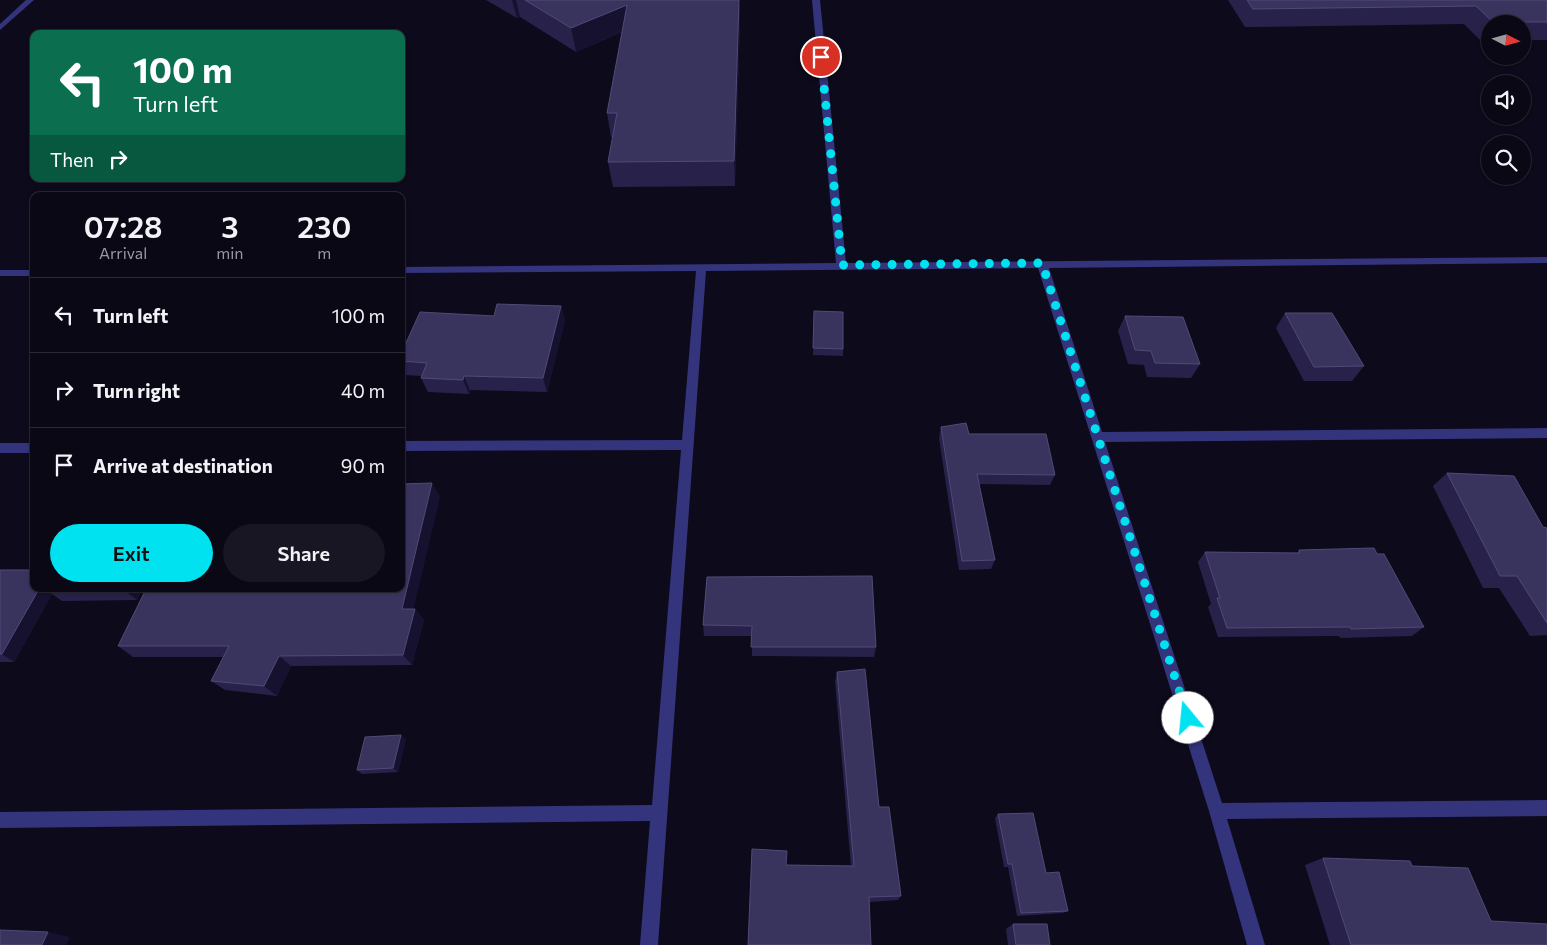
<!DOCTYPE html>
<html lang="en">
<head>
<meta charset="utf-8">
<style>
	body { margin:0; font-family:Commissioner,sans-serif; background:#181622; color:#f1f3f6; height:100vh; display:flex; flex-direction:column; font-size:19px; white-space:nowrap }
	* { box-sizing:border-box; margin:0 }
	p { font-size:16px; color:#999aa0 }
	.icon { flex:none; width:28px; height:28px; fill:none; stroke:currentColor; stroke-width:2; stroke-linecap:round; stroke-linejoin:round }
	.map { position:relative; flex:1; overflow:hidden }
	.panel { position:absolute; left:30px; top:192px; width:375px; height:400px; display:flex; flex-direction:column; background:#0a0814; border-radius:10px; box-shadow:0 1px 4px #0004,0 0 0 1px #2a2934 }
	.panel>* { flex:none }
	.banner { position:absolute; left:30px; top:30px; width:375px; height:152px; border-radius:10px; box-shadow:0 1px 4px #0004,0 0 0 1px #2a2934; background:#0b6e4f; color:#fff; overflow:hidden }
	.needle { width:32px; rotate:96deg }
	.buttons { position:absolute; left:1481px; top:15px; display:grid; gap:10px }
	.buttons a { display:grid; place-items:center; width:50px; height:50px; border-radius:50%; background:#0a0814; box-shadow:0 1px 4px #0004,0 0 0 1px #2a2934; font-size:25px }
	.pin { position:absolute; display:grid; place-items:center; width:42px; height:42px; color:#fff; margin:-21px; border:2px solid #fff; border-radius:50%; box-shadow:0 1px 5px #0007 }
	.me { position:absolute; width:55px; margin:-28px; rotate:343deg; stroke-linejoin:round; filter:drop-shadow(0 0 4px #0008) }
	.turn { display:flex; align-items:center; gap:18px; height:105px; padding:0 20px; font-size:22px }
	.turn .icon { width:65px; height:65px; stroke-width:2.5 }
	.turn b { display:block; font-size:35px; line-height:42px }
	.then { display:flex; align-items:center; height:48px; padding:0 20px; background:#0003; gap:10px; font-size:19px }
	.eta { display:flex; justify-content:space-evenly; align-items:center; height:85px; text-align:center }
	.eta b { font-size:30px; font-weight:600; line-height:35px }
	.cta { display:flex; gap:10px; margin-top:auto; padding:10px 20px }
	.cta a { flex:1; height:58px; border-radius:30px; background:#00e2f0; color:#111; font-size:20px; font-weight:600; line-height:58px; text-align:center }
	.cta a+a { background:#181622; color:#f1f3f6 }
	ul { padding:0; list-style:none }
	li { display:flex; align-items:center; gap:15px; height:75px; padding:0 20px; border-top:1px solid #2a2934 }
	li div { flex:1 }
	li b { display:block; font-size:19px }
	li em { font-style:normal }
	.map>svg:first-child { display:block }
	.lines { fill:none; stroke-linecap:round; stroke-linejoin:round }
	.minor { fill:#34347c; fill-rule:evenodd }
	.wall { fill:#28224b }
	.shaded-wall { fill:#16112f }
	.building { fill:#39345e; stroke:#504a77 }
	.route { stroke:#00e2f0; stroke-width:9; stroke-dasharray:0 16.2 }
</style>
</head>
<body>
<div class="map">
<svg width="1547" height="945" viewBox="0 0 1547 945">
	<rect width="100%" height="100%" fill="#0d0a1b"/>
	<g class="lines">
		<g class="minor">
			<polygon points="26,0 34,0 0,30 0,24"/>
			<polygon points="812,0 820,0 846,263 1547,257 1547,263 1049,268 1102,432 1547,428 1547,438 1105,442 1222,803 1547,800 1547,816 1227,819 1265,945 1247,945 1209,811 1038,268 706,271 658,945 640,945 650,821 0,828 0,812 652,805 681,450 401,451 401,441 682,440 696,271 401,273 401,267 836,263"/>
			<rect x="0" y="270" width="34" height="6"/>
			<rect x="0" y="443" width="34" height="10"/>
		</g>
	</g>
	<g class="wall">
		<polygon points="486,0 739,0 740,22 735,186 613,187 608,162 613,137 611,137 607,113 622,32 576,52 520,17 517,18"/>
		<polygon points="1228,0 1547,0 1547,40 1522,40 1522,24 1490,24 1490,40 1480,40 1464,24 1245,27"/>
		<polygon points="561,306 565,320 547,392 470,390 469,394 428,392 421,378 422,376 405,375 401,367 401,354 494,316"/>
		<polygon points="814,311 843,349 843,356 813,355"/>
		<polygon points="1285,313 1364,366 1352,381 1304,381 1276,328"/>
		<polygon points="1125,316 1200,364 1191,378 1147,377 1144,365 1128,364 1118,331"/>
		<polygon points="941,427 969,434 1055,475 1050,485 979,484 995,560 991,569 959,570 939,438"/>
		<polygon points="1447,473 1543,527 1547,528 1547,635 1530,636 1499,588 1483,588 1433,486"/>
		<polygon points="440,496 413,609 415,609 424,620 412,665 291,666 277,696 225,690 211,681 224,657 133,657 118,646 401,589"/>
		<polygon points="1299,550 1377,554 1424,627 1412,636 1340,638 1339,636 1218,637 1208,607 1211,604 1198,562 1205,552 1297,553"/>
		<polygon points="0,570 34,589 142,589 137,600 62,601 52,594 14,662 0,662"/>
		<polygon points="707,577 876,647 874,657 752,656 752,636 704,636 703,625"/>
		<polygon points="837,672 879,807 901,896 898,900 869,902 748,945 786,865 851,866 835,681"/>
		<polygon points="406,739 398,772 362,774 357,770"/>
		<polygon points="998,814 1046,873 1068,911 1063,913 1017,916 1008,867 1004,867 995,818"/>
		<polygon points="1323,858 1412,866 1491,921 1547,945 1330,945 1305,865"/>
		<polygon points="1013,924 1050,945 1008,945 1006,929"/>
	</g>
	<g class="shaded-wall">
		<polygon points="512,0 516,0 520,17 517,18"/>
		<polygon points="739,0 740,22 735,186 734,161"/>
		<polygon points="627,5 630,28 576,52 571,28"/>
		<polygon points="561,306 565,320 547,392 543,378"/>
		<polygon points="464,376 470,390 469,394 463,380"/>
		<polygon points="432,483 440,496 411,620 402,609"/>
		<polygon points="39,589 55,589 47,591 52,594 14,662 2,654"/>
		<polygon points="124,589 142,589 137,600 124,590"/>
		<polygon points="415,609 424,620 412,665 403,655"/>
		<polygon points="279,656 291,666 277,696 264,686"/>
		<polygon points="401,735 406,739 398,772 393,768"/>
		<polygon points="48,932 70,937 66,945 42,945"/>
	</g>
	<g class="building">
		<polygon points="525,0 739,0 734,161 608,162 617,113 607,113 627,5 571,28"/>
		<polygon points="1247,0 1547,0 1547,22 1493,22 1476,6 1253,9"/>
		<polygon points="497,304 561,306 543,378 464,376 463,380 421,378 427,363 401,361 401,354 420,312 494,316"/>
		<polygon points="814,311 843,312 843,349 813,348"/>
		<polygon points="1285,313 1332,313 1364,366 1314,367"/>
		<polygon points="1125,316 1183,317 1200,364 1155,363 1151,351 1135,350"/>
		<polygon points="966,423 969,434 1046,434 1055,475 977,474 995,560 962,561 941,427"/>
		<polygon points="1447,473 1514,476 1543,527 1547,528 1547,623 1517,576 1500,576"/>
		<polygon points="432,483 402,609 415,609 403,655 279,656 264,686 211,681 229,646 118,646 146,589 401,589 401,484"/>
		<polygon points="1374,548 1377,554 1384,554 1424,627 1351,629 1350,627 1227,628 1217,598 1220,598 1205,552 1300,553 1299,550"/>
		<polygon points="0,570 34,570 34,589 39,589 2,654 0,654"/>
		<polygon points="872,576 876,647 751,647 752,626 703,625 707,577"/>
		<polygon points="48,589 124,589 124,590 47,591"/>
		<polygon points="865,669 879,807 889,807 901,896 869,897 871,945 748,945 752,849 787,851 786,865 854,866 837,672"/>
		<polygon points="401,735 393,768 357,770 365,737"/>
		<polygon points="1033,813 1046,873 1059,872 1068,911 1021,913 1012,864 1008,864 998,814"/>
		<polygon points="1323,858 1410,861 1412,866 1468,868 1491,921 1547,924 1547,945 1351,945"/>
		<polygon points="1013,924 1047,924 1050,945 1016,945"/>
		<polygon points="0,930 48,932 42,945 0,945"/>
	</g>
	<g class="lines">
		<polyline class="route" points="821,57 842,265 1042,263 1188,718"/>
	</g>
</svg>
<div class="buttons">
<a><svg class="needle" viewBox="-14 -14 28 28"><path d="M0-13l5 13h-10z" fill="#e53935"/><path d="M0 13l5-13h-10z" fill="#999aa0"/></svg></a>
<a><svg class="icon" aria-label="sound" viewBox="0 0 24 24"><path d="M4 9h4l5-4v14l-5-4H4zM17 9q2 3 0 6"/></svg></a>
<a><svg class="icon" aria-label="search" viewBox="0 0 24 24"><circle cx="10" cy="10" r="6"/><path d="M15 15l6 6"/></svg></a>
</div>
<div class="pin" style="left:821px;top:57px;background:#d93025"><svg class="icon" aria-label="arrive" viewBox="0 0 24 24"><path d="M6 21V4h12l-3 4 3 4H6"/></svg></div>
<svg class="me" style="left:1188px;top:718px" viewBox="-20 -20 40 40"><circle r="19" fill="#fff"/><path d="M0-13L10 11 0 6-10 11z" fill="#00e2f0"/></svg>
<div class="banner">
<div class="turn"><svg class="icon" aria-label="left" viewBox="0 0 24 24"><path d="M17 20v-9H6M10 6l-5 5 5 5"/></svg><div><b>100 m</b>Turn left</div></div>
<div class="then">Then<svg class="icon" aria-label="right" viewBox="0 0 24 24"><path d="M7 20v-9h11M14 6l5 5-5 5"/></svg></div>
</div>
<section class="panel">
<div class="eta">
<div><b>07:28</b><p>Arrival</p></div>
<div><b>3</b><p>min</p></div>
<div><b>230</b><p>m</p></div>
</div>
<ul>
<li><svg class="icon" aria-label="left" viewBox="0 0 24 24"><path d="M17 20v-9H6M10 6l-5 5 5 5"/></svg><div><b>Turn left</b></div><em>100 m</em></li>
<li><svg class="icon" aria-label="right" viewBox="0 0 24 24"><path d="M7 20v-9h11M14 6l5 5-5 5"/></svg><div><b>Turn right</b></div><em>40 m</em></li>
<li><svg class="icon" aria-label="arrive" viewBox="0 0 24 24"><path d="M6 21V4h12l-3 4 3 4H6"/></svg><div><b>Arrive at destination</b></div><em>90 m</em></li>
</ul>
<div class="cta"><a>Exit</a><a>Share</a></div>
</section>
</div>
</body>
</html>
